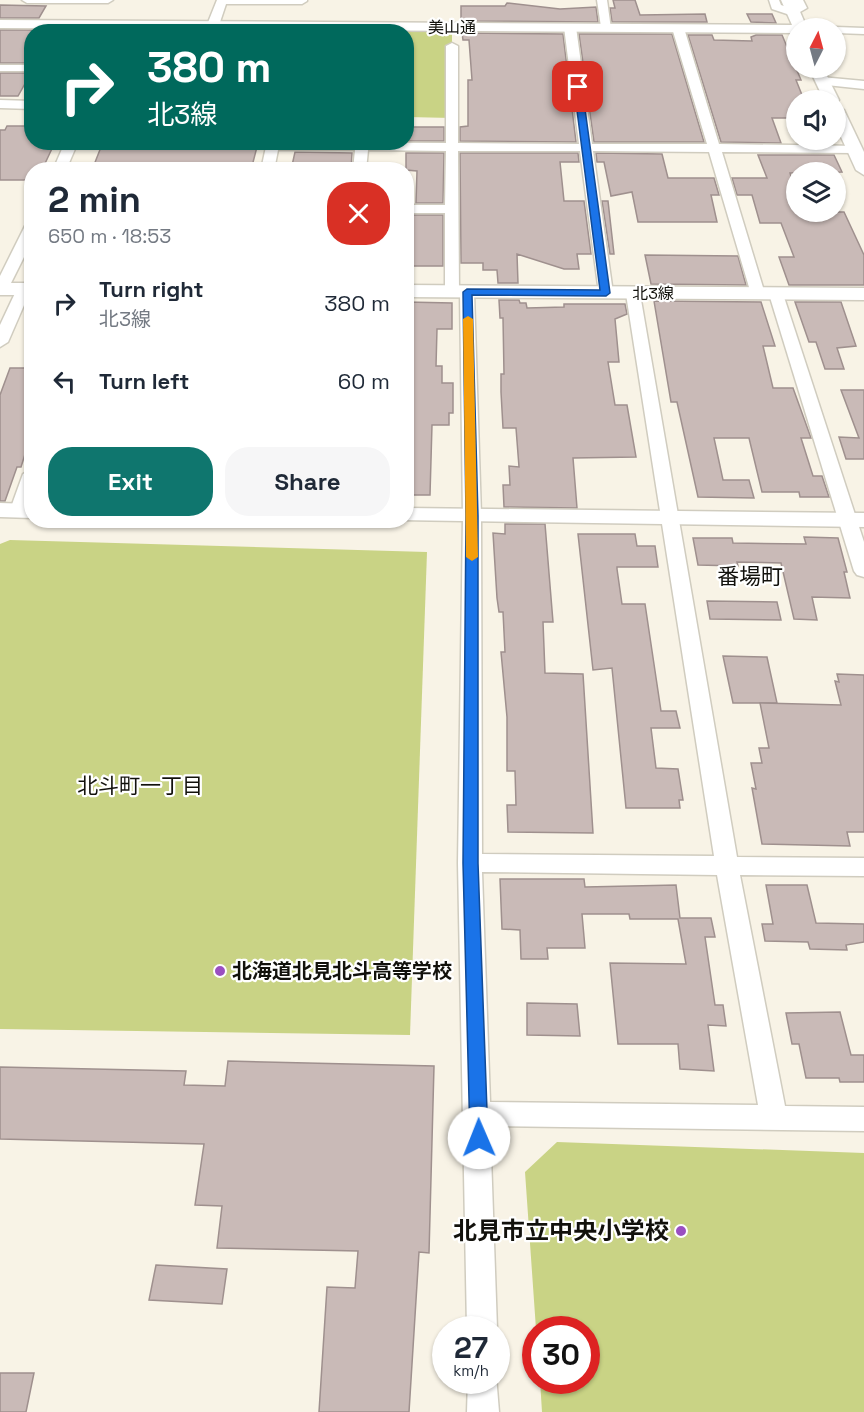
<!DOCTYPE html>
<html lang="en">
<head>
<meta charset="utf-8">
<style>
	body { margin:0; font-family:"Space Grotesk","Noto Sans JP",sans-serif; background:#f6f6f7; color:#1f2937; height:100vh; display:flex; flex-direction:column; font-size:22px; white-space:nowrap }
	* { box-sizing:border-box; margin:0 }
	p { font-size:20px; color:#747a83 }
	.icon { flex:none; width:33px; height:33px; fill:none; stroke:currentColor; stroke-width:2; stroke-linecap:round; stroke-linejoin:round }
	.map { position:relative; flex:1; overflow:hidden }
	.details { position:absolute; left:24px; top:162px; width:390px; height:366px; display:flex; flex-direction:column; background:#fff; border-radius:24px; box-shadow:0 2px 4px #0004 }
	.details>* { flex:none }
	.guide { position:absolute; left:24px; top:24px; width:390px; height:126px; border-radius:24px; box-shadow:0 2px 4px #0004; background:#00695c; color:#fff; overflow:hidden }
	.needle { width:39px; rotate:6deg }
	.controls { position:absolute; left:786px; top:18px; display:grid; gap:12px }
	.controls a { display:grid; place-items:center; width:60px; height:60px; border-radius:50%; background:#fff; box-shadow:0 2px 4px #0004; font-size:30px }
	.speed { position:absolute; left:432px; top:1316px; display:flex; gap:12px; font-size:30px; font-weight:700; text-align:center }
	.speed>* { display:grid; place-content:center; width:78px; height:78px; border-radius:50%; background:#fff; box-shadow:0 2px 4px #0004; line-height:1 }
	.speed small { font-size:15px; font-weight:400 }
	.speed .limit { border:9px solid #d22; background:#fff; color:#111 }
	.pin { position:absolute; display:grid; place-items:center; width:51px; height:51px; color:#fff; margin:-26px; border-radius:12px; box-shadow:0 3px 9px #0006 }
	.me { position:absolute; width:66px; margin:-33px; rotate:359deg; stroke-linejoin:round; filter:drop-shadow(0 0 4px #0008) }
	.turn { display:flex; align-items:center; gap:21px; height:126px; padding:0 24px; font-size:27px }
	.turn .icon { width:78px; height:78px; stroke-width:2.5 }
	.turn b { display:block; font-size:42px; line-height:51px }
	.round { display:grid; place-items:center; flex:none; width:63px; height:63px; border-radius:24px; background:#f6f6f7 }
	.overview { display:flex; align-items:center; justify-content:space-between; height:102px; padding:0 24px }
	h1 { font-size:36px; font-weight:700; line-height:45px }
	.button { display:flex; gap:12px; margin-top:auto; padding:12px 24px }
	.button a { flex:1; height:69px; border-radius:24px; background:#0f766e; color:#fff; font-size:24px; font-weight:700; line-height:69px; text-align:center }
	.button a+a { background:#f6f6f7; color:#1f2937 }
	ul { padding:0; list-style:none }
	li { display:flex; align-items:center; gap:18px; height:78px; padding:0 24px }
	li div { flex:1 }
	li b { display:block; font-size:22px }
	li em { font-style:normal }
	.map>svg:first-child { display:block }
	.green { fill:#c9d385 }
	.building { fill:#c9bab7; stroke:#9f908e; stroke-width:1.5 }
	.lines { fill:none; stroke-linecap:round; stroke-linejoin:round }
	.minor-casing { stroke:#d0ccbf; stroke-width:3 }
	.tertiary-casing { stroke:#d0ccbf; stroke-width:3 }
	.minor { fill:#fff; fill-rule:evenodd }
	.tertiary { fill:#fff; fill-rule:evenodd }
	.route { fill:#1a73e8; stroke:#114b97; stroke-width:1.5 }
	.slow { fill:#f59e0b }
	.poi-dot { fill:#9a4fc1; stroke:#fff; stroke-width:2 }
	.labels { text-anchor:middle; stroke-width:4.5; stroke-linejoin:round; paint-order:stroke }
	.far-street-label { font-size:16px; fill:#12110c; stroke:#fff }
	.poi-label { font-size:20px; font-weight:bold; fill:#12110c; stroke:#fff; text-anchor:start }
	.neighbourhood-label { font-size:21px; fill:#12110c; stroke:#fff }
	.quarter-label { font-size:22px; fill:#12110c; stroke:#fff }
	.near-poi-label { font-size:24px; font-weight:bold; fill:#12110c; stroke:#fff; text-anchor:end }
</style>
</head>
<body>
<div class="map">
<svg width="864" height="1412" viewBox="0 0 864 1412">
	<rect width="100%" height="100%" fill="#f8f3e6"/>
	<g class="green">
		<polygon points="361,26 452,27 452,118 407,117 406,32 360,32"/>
		<polygon points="10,540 427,552 410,1035 0,1029 0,544"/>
		<polygon points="557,1142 864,1153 864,1412 542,1412 540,1380 586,1380 586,1329 536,1329 525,1172"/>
	</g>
	<g class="building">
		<polygon points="613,0 635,0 640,15 705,14 707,22 612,22 610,8 615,8"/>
		<polygon points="507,3 560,9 596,7 598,22 461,21 461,6 505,6"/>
		<polygon points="0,5 46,6 39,18 0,18"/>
		<polygon points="747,14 772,14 776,23 751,22"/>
		<rect x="0" y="30" width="32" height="33"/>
		<polygon points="462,33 563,34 576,142 460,141 460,127 468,126 468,80 472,80 469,40 463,40"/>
		<polygon points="579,34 672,34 704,142 594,142"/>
		<polygon points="688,35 712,35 714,40 752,41 751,37 756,35 782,35 801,80 796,80 804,100 796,100 796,118 772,118 781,143 721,142"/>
		<polygon points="0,73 32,73 32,82 26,82 18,96 0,96"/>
		<polygon points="7,126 32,126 32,142 55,142 42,170 32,170 32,180 0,180 0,130 5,130"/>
		<rect x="406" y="127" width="38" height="14"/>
		<polygon points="103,142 168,142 258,143 251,170 92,170"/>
		<polygon points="295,152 352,153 351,170 291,170"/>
		<polygon points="406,153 444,153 443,203 416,203 417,171 406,170"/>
		<polygon points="460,153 578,153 579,162 560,162 564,201 584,201 591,254 577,254 579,269 564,269 517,254 518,283 498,283 497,270 483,270 483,263 461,263"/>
		<polygon points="596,153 662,154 668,178 714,178 719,195 711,195 717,222 638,222 632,192 611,196 604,162 597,162"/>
		<polygon points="758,155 834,155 842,172 790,173 796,193 796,212 844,212 864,255 864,285 789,285 779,257 794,257 781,223 760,223 752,195 737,195 732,178 767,178"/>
		<polygon points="602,201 608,201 614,254 610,254"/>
		<rect x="406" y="215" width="37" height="51"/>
		<polygon points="645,255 738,256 746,285 651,284"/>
		<polygon points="499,300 519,300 520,303 526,303 527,308 564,307 564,304 625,304 627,314 615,319 619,362 608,362 615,405 627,405 636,457 573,458 577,508 504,507 503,485 510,485 509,466 519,467 516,428 503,428 501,392 501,374 504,374 503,318 500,318"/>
		<polygon points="654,301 761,302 775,346 763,346 773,388 793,388 811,438 801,438 813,476 822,476 829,497 800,497 799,492 762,492 749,438 714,438 723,480 749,480 754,498 698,497 677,402 671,402"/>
		<polygon points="406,302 452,303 452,329 437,329 436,366 442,366 442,383 453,383 453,413 449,413 449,425 432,425 430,495 406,495"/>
		<polygon points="795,302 841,302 856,346 837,348 844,369 825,369 816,342 809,342"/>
		<polygon points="10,368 32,368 32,448 27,448 21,467 17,467 5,501 0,501 0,395"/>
		<polygon points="841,390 864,390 864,459 846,459 839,437 859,438"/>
		<polygon points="505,524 545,524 553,622 543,622 545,673 583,674 593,833 508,832 507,805 516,805 515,771 507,771 507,717 501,652 505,652 503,612 499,612 497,598 493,533 505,534"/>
		<polygon points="578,534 635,534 637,546 655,546 658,567 617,567 617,569 622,604 645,604 661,711 676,711 680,728 651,728 656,768 678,769 683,800 679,800 680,808 626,808 612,668 593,670"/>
		<polygon points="804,537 838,538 847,572 844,572 850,598 812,597 817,620 794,619 781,563 737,562 738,566 698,565 693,538 732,538 733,543 806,544"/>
		<polygon points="707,601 777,602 781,620 710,619"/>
		<polygon points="723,656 767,657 777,703 733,703"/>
		<polygon points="837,674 864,675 864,832 847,832 850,846 762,844 752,788 756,789 751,763 762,763 759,748 769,748 760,703 841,705 835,681 839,682"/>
		<polygon points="500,879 584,879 585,887 676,885 680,918 711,918 715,937 705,937 715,1005 723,1005 726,1026 708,1025 714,1071 680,1069 678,1044 618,1044 610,963 686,964 678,919 630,919 629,914 582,914 585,948 547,948 548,959 521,959 520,930 502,929"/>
		<polygon points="766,885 807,885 816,923 864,924 864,942 846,945 847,950 810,949 808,942 765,941 762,924 773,924"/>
		<polygon points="527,1003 577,1004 580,1036 527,1035"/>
		<polygon points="840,1012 851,1055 864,1055 864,1082 840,1082 839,1078 806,1078 799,1044 792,1044 786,1013"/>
		<polygon points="228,1061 434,1066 429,1253 419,1252 409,1412 319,1412 327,1287 355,1288 358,1251 217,1248 222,1206 195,1205 204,1144 0,1139 0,1067 186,1071 184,1085 225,1086"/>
		<polygon points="156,1265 227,1269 222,1304 149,1300"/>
		<polygon points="0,1373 34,1373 26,1412 0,1412"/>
	</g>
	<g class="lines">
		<defs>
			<g id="minor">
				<polygon points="22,0 113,0 108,3 27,3"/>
				<polygon points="217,0 307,0 307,1 302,4 226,4 219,25 213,28 207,25"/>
				<polygon points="597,0 607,0 611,29 601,27"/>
				<polygon points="769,0 779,0 781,5 792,9 796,7 793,0 803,0 807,8 793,16 772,9"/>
				<polygon points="570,24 576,27 592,144 707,144 672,28 678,25 684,28 719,144 859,146 859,152 854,153 722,152 765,294 763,297 758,298 751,294 709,152 593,151 613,293 606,297 599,293 580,151 458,151 459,292 452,296 445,292 445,213 406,213 406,205 445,205 446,151 368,150 366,170 353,170 355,150 278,150 274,170 261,170 267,142 446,143 446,46 452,43 458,46 458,143 579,144 564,27"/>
				<polygon points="836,27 864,28 864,34 836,33 836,28 831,28"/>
				<rect x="0" y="65" width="32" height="6"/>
				<polygon points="821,77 864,81 864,89 817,84 817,78"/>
				<polygon points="0,100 32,101 32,109 0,108"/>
				<polygon points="65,142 78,142 66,170 53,170"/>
				<polygon points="32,222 32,241 8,289 0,293 0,276 25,226"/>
				<polygon points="24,285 31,289 8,342 0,347 0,325 17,289"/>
				<path d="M467,288l7,4 7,224 1,338 232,2 -88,-562 7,-4 7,4 97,563 127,1v18l-124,-1 45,231 79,1v24l-374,-5 7,203 -1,1 -29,-1 -9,-466 5,-347 -3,-224zM482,872l235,3 41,230 -268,-3z"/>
				<polygon points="776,290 783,294 864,542 864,577 857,575 854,571 769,294"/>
				<path d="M32,469c0,14 5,42 -13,47l-6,-2 -3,-4 13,-36z"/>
				<polygon points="496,1375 499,1412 467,1412 468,1380 496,1380"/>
			</g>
			<g id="tertiary">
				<polygon points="781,0 795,0 807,28 796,28 796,33 0,28 0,20 792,25"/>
				<polygon points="809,68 823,68 839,100 837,103 836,100 824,100"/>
				<polygon points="836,105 844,110 864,152 864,175 856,170 836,126"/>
				<rect x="0" y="283" width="32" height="12"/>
				<polygon points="406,285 864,288 864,300 406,297"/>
				<polygon points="0,503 32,504 32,518 0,517"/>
				<polygon points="406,508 864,513 864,527 399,520 406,520"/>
			</g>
		</defs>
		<use href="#minor" class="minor-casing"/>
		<use href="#tertiary" class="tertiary-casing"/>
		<use href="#minor" class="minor"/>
		<use href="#tertiary" class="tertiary"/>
	</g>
	<polygon class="route" points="578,85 582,87 610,293 606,296 472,295 478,516 478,863 488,1138 485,1144 479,1146 473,1144 470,1138 463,863 466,516 463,292 467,289 600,290 574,87"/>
	<polygon class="slow" points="468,316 473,319 478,557 472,561 466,557 463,319"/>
	<g class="poi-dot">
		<circle cx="220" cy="971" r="6"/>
		<circle cx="681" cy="1231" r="6"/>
	</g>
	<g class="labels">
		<g class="far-street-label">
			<text x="452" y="33">美山通</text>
			<text x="653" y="299">北3線</text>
		</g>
		<g class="poi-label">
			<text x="232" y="978">北海道北見北斗高等学校</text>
		</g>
		<g class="neighbourhood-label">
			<text x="140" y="793">北斗町一丁目</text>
		</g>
		<g class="quarter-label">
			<text x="750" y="584">番場町</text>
		</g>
		<g class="near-poi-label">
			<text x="669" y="1239">北見市立中央小学校</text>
		</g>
	</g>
</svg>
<div class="controls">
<a><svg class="needle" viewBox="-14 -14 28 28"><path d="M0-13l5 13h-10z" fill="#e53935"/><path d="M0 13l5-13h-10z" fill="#747a83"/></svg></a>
<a><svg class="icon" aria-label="sound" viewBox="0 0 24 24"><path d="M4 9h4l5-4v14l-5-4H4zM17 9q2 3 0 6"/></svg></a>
<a><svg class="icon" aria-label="layers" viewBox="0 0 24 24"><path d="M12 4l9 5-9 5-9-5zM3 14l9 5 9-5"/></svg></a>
</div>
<div class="speed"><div>27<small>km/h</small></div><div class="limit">30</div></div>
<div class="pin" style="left:578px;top:87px;background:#d93025"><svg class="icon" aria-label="arrive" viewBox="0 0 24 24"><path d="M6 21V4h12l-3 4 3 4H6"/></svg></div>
<svg class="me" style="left:479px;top:1138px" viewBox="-20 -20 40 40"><circle r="19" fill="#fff"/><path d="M0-13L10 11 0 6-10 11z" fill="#1a73e8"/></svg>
<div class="guide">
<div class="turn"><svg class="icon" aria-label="right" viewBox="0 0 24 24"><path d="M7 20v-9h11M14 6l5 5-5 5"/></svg><div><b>380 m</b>北3線</div></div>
</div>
<section class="details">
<div class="overview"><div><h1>2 min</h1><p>650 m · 18:53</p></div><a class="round" style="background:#d93025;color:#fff"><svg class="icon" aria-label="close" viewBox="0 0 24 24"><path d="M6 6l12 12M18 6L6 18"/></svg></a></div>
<ul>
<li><svg class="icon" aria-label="right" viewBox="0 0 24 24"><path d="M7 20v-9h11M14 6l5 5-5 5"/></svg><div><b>Turn right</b><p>北3線</p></div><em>380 m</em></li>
<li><svg class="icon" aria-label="left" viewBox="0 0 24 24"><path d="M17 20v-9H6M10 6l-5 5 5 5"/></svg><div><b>Turn left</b></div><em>60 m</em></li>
</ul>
<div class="button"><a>Exit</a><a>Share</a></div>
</section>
</div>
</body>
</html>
